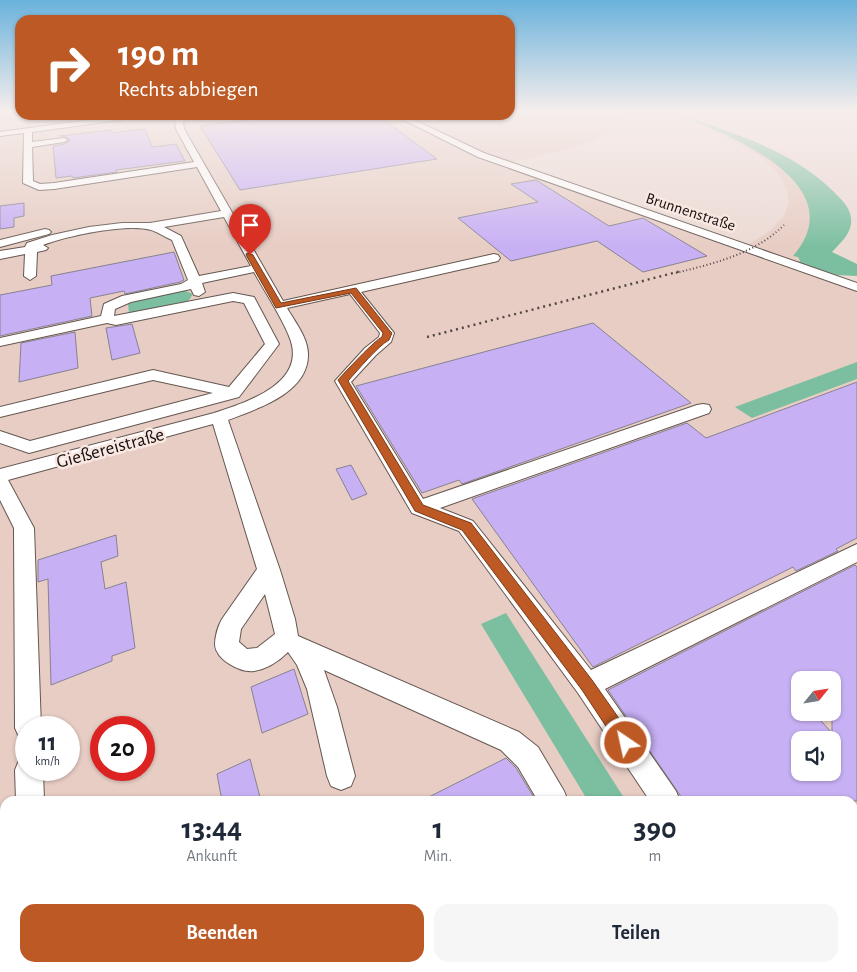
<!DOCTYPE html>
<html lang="de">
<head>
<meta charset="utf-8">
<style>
	body { margin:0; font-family:"Alegreya Sans",sans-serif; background:#f6f6f7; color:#1f2937; height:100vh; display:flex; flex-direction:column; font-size:19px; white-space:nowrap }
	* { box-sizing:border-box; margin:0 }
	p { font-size:16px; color:#747a83 }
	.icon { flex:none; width:28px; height:28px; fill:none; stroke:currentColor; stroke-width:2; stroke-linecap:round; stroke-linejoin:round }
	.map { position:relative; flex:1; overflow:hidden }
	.panel { position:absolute; left:0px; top:796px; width:858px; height:176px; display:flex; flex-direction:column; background:#fff; border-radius:15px 15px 0 0; box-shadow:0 1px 4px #0004 }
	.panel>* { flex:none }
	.banner { position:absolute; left:15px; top:15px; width:500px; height:105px; border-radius:15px; box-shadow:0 1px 4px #0004; background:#bd5924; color:#fff; overflow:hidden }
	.needle { width:32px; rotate:60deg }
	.buttons { position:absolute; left:791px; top:671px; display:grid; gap:10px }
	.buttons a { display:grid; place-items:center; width:50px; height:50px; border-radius:10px; background:#fff; box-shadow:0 1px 4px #0004; font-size:25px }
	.speed { position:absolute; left:15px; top:716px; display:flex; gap:10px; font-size:25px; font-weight:700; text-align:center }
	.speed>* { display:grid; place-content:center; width:65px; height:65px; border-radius:50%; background:#fff; box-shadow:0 1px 4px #0004; line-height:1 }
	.speed small { font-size:12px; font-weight:400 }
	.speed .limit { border:8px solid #d22; background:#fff; color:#111 }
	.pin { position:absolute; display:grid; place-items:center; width:42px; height:42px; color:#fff; margin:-51px -21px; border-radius:50% 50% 50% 0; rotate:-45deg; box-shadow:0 0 5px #0007 }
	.pin .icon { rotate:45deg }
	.me { position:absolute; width:55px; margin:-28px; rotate:326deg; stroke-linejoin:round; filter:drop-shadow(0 0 4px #0008) }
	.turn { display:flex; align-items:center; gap:18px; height:105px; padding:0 20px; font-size:22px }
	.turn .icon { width:65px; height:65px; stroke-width:2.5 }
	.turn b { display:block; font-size:35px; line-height:42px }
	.eta { display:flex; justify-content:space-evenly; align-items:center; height:85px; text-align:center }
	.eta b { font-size:30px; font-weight:700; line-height:35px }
	.button { display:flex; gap:10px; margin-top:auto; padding:10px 20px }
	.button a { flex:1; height:58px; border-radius:15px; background:#bd5924; color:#fff; font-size:20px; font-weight:700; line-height:58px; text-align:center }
	.button a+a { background:#f6f6f7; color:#1f2937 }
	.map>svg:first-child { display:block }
	.built { fill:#e7cdc4; fill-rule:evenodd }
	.green { fill:#7bbfa0 }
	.building { fill:#c8b0f5; stroke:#878290; fill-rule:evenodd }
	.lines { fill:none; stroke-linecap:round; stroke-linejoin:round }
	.minor-casing { stroke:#655751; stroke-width:2 }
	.minor { fill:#fff; fill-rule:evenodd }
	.rail-far1 { stroke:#534946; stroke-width:2; stroke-dasharray:1 2.5; stroke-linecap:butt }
	.rail { stroke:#534946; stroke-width:2.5; stroke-dasharray:2 4; stroke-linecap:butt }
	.route { fill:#bd5924; stroke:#7b3a17 }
	.labels { text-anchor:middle; stroke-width:5; stroke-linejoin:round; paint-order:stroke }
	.far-street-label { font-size:16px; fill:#16100e; stroke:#f9e7e1 }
	.street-label { font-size:19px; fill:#16100e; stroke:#f9e7e1 }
</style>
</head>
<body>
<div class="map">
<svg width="857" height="972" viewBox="0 0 857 972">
	<rect width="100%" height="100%" fill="#ecdad4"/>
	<g class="built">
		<path d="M20,112v3h490v-3h101l-2,11 5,-11h9v5l-8,11 -24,14 -33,10 -48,10 347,130v680h-147l-4,-4h146v-167h-847v167h513l-7,4h-511v-857zM800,680h32v32h-32zM26,728h43v42h-43zM101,728h43v42h-43zM800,740h32v32h-32z"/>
		<polygon points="660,112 670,112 766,149 796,167 813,182 822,196 826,213 821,230 806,247 794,255 798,257 800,261 797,263 749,244 770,231 784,216 789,202 787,189 776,171 759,156 734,141"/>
	</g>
	<g class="green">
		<path d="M670,112h24l-14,2c54,20 112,36 153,77 9,9 20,19 18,33 -2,12 -11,19 -19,28l25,12v12l-20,-1 -40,-12 3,-2 -2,-4 -5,-1c64,-74 -72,-125 -123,-144z"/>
		<polygon points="183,290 193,294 187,303 140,314 129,313 128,304 136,301"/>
		<polygon points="857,362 857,379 752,418 735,407"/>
		<polygon points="506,613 626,801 588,801 481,624"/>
	</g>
	<g class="building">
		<polygon points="285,115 345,115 347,117 377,115 437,159 240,190 200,126"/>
		<polygon points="145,129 152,147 176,144 185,161 116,170 117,172 73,178 72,176 56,178 53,146 64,144 70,141 65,136 59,136 111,130 112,133"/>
		<polygon points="536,180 609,226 643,218 707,256 643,272 597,241 511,261 458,218 538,202 511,184"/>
		<polygon points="24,203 24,216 14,218 14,227 0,229 0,206"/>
		<polygon points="174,252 184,280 180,282 125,294 124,291 90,298 92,316 0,336 0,295 52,285 51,276"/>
		<polygon points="593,323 691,403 462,484 459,480 422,493 356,386"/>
		<polygon points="132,324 140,353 112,360 106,328"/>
		<polygon points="75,332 78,368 19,382 21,343"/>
		<polygon points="857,382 857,538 836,549 838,551 796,571 793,567 593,667 472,499 687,423 706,438"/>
		<polygon points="351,465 367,494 352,500 336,469"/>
		<polygon points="116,535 118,556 101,562 105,589 126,582 135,648 112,656 112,661 51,685 48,579 38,582 38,560"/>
		<path d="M855,565l2,2v234h-173l-76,-111zM800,680h32v53l-19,-21h-13zM800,740h32v32h-32z"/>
		<polygon points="294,669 308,714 262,733 251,687"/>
		<polygon points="506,758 516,768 536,801 421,801"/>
		<polygon points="250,759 261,801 222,801 217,774"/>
	</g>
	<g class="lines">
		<defs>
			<g id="minor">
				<path d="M125,115h21l-4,2 -110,15v10l32,-4 4,2 -4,2 -32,5 1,34 7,3 14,-1 140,-21 -18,-33 -1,-8 8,-6h9l-9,7 1,7 99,172 211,-47 4,1 2,3 -2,3 -137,31 33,41 -3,9 -15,13 -25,27 72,117 274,-94 6,-1 6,1 2,4 -2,4 -269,95 33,13 118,149 266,-126v18l-252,127 71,102 4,10h-30l-72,-108 -119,-162 -47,-18 -77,-132 30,-33 14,-11 1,-4 -30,-39 -63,14c8,14 21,30 21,46 1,39 -51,55 -80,66l52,150 15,49 3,17 221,96 19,15 26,44 4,10h-30l-20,-34 -17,-17 -177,-80 13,37 18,69 -4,10 -10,4 -10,-4 -4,-10 -20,-87 -10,-24 -9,-13c-9,9 -21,17 -34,19 -13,2 -38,-11 -39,-26 0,-8 3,-19 7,-26l35,-50 -44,-145 -205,56 26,48 7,200h-15v12l-7,-3 -4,-9 -1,-200 -14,-28v-31l214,-56c33,-11 95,-30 75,-77 -8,-20 -24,-44 -35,-64l-52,11 3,9 -6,4 -5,-1 -3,-6 -60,13 -16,7 -1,7 119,-23 21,4 25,47 -40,53 -210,56 -29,-10v-12l30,10 183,-48 -60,-13 -153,37v-10l153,-37 76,17 36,-43 -21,-41 -11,-2 -117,24 -9,-2 -107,23v-8l101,-22 3,-12 18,-8 59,-12 7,-4 -16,-40c-7,-3 -14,-8 -21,-10 -25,-7 -84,6 -108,15l5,3 -2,2 -9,2 -1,24 -6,4 -6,-4 1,-22 -25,5v-8l25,-4 2,-4 25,-8 37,-8 33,-4h28l71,-12 -24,-44 -143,22 -15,1 -16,-7 1,-50 -24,3v-4zM224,217l27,49 -52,10 -18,-40 -17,-9zM265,594l10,40 -18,14 -10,1 -8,-7 2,-13z"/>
				<polygon points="394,115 404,115 484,153 857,283 857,291 478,157"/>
				<polygon points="45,229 49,230 51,232 49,234 0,247 0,240"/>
				<polygon points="26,757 26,770 43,770 44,801 16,801 15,770 19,760"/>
				<polygon points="462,968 502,968 500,972 460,972"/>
				<polygon points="757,968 790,968 792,972 758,972"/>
			</g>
		</defs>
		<use href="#minor" class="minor-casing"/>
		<use href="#minor" class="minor"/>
		<path class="rail-far1" d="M676,273c39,-10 79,-19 108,-48"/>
		<polyline class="rail" points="427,337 681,271"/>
	</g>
	<linearGradient id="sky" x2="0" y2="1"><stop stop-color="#6ab2dc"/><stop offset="0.45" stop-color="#f6eeec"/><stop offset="1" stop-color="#f6eeec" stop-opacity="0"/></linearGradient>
	<rect width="857" height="248" fill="url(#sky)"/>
	<path class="route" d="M247,253l6,2 28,48 75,-15 34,43 2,2 -3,7c-11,6 -31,30 -41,41l75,124 48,18 121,157 40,57 3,6 -3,6 -6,2 -5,-2 -39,-59 -120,-160 -47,-19 -77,-131c7,-8 37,-40 44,-43l1,-4 -32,-40 -75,15 -30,-53z"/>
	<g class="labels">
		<g class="far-street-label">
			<text transform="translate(691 211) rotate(18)" y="6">Brunnenstraße</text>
		</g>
		<g class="street-label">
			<text transform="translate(110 447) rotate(-15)" y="7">Gießereistraße</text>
		</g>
	</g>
</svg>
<div class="buttons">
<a><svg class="needle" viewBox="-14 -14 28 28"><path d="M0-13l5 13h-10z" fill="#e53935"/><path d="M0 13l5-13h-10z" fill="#747a83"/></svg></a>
<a><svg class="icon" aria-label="sound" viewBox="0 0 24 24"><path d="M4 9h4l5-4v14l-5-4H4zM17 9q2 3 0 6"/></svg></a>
</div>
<div class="speed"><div>11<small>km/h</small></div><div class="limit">20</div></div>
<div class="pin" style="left:250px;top:255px;background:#d93025"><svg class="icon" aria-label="arrive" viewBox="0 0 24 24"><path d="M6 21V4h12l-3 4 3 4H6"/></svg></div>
<svg class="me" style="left:626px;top:743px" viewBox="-20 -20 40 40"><circle r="17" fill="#bd5924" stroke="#fff" stroke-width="3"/><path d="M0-11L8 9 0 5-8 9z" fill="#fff"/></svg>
<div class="banner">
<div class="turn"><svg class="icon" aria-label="right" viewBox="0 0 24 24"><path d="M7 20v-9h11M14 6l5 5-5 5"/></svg><div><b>190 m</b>Rechts abbiegen</div></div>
</div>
<section class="panel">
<div class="eta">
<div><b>13:44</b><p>Ankunft</p></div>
<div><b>1</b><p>Min.</p></div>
<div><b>390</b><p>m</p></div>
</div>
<div class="button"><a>Beenden</a><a>Teilen</a></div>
</section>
</div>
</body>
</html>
